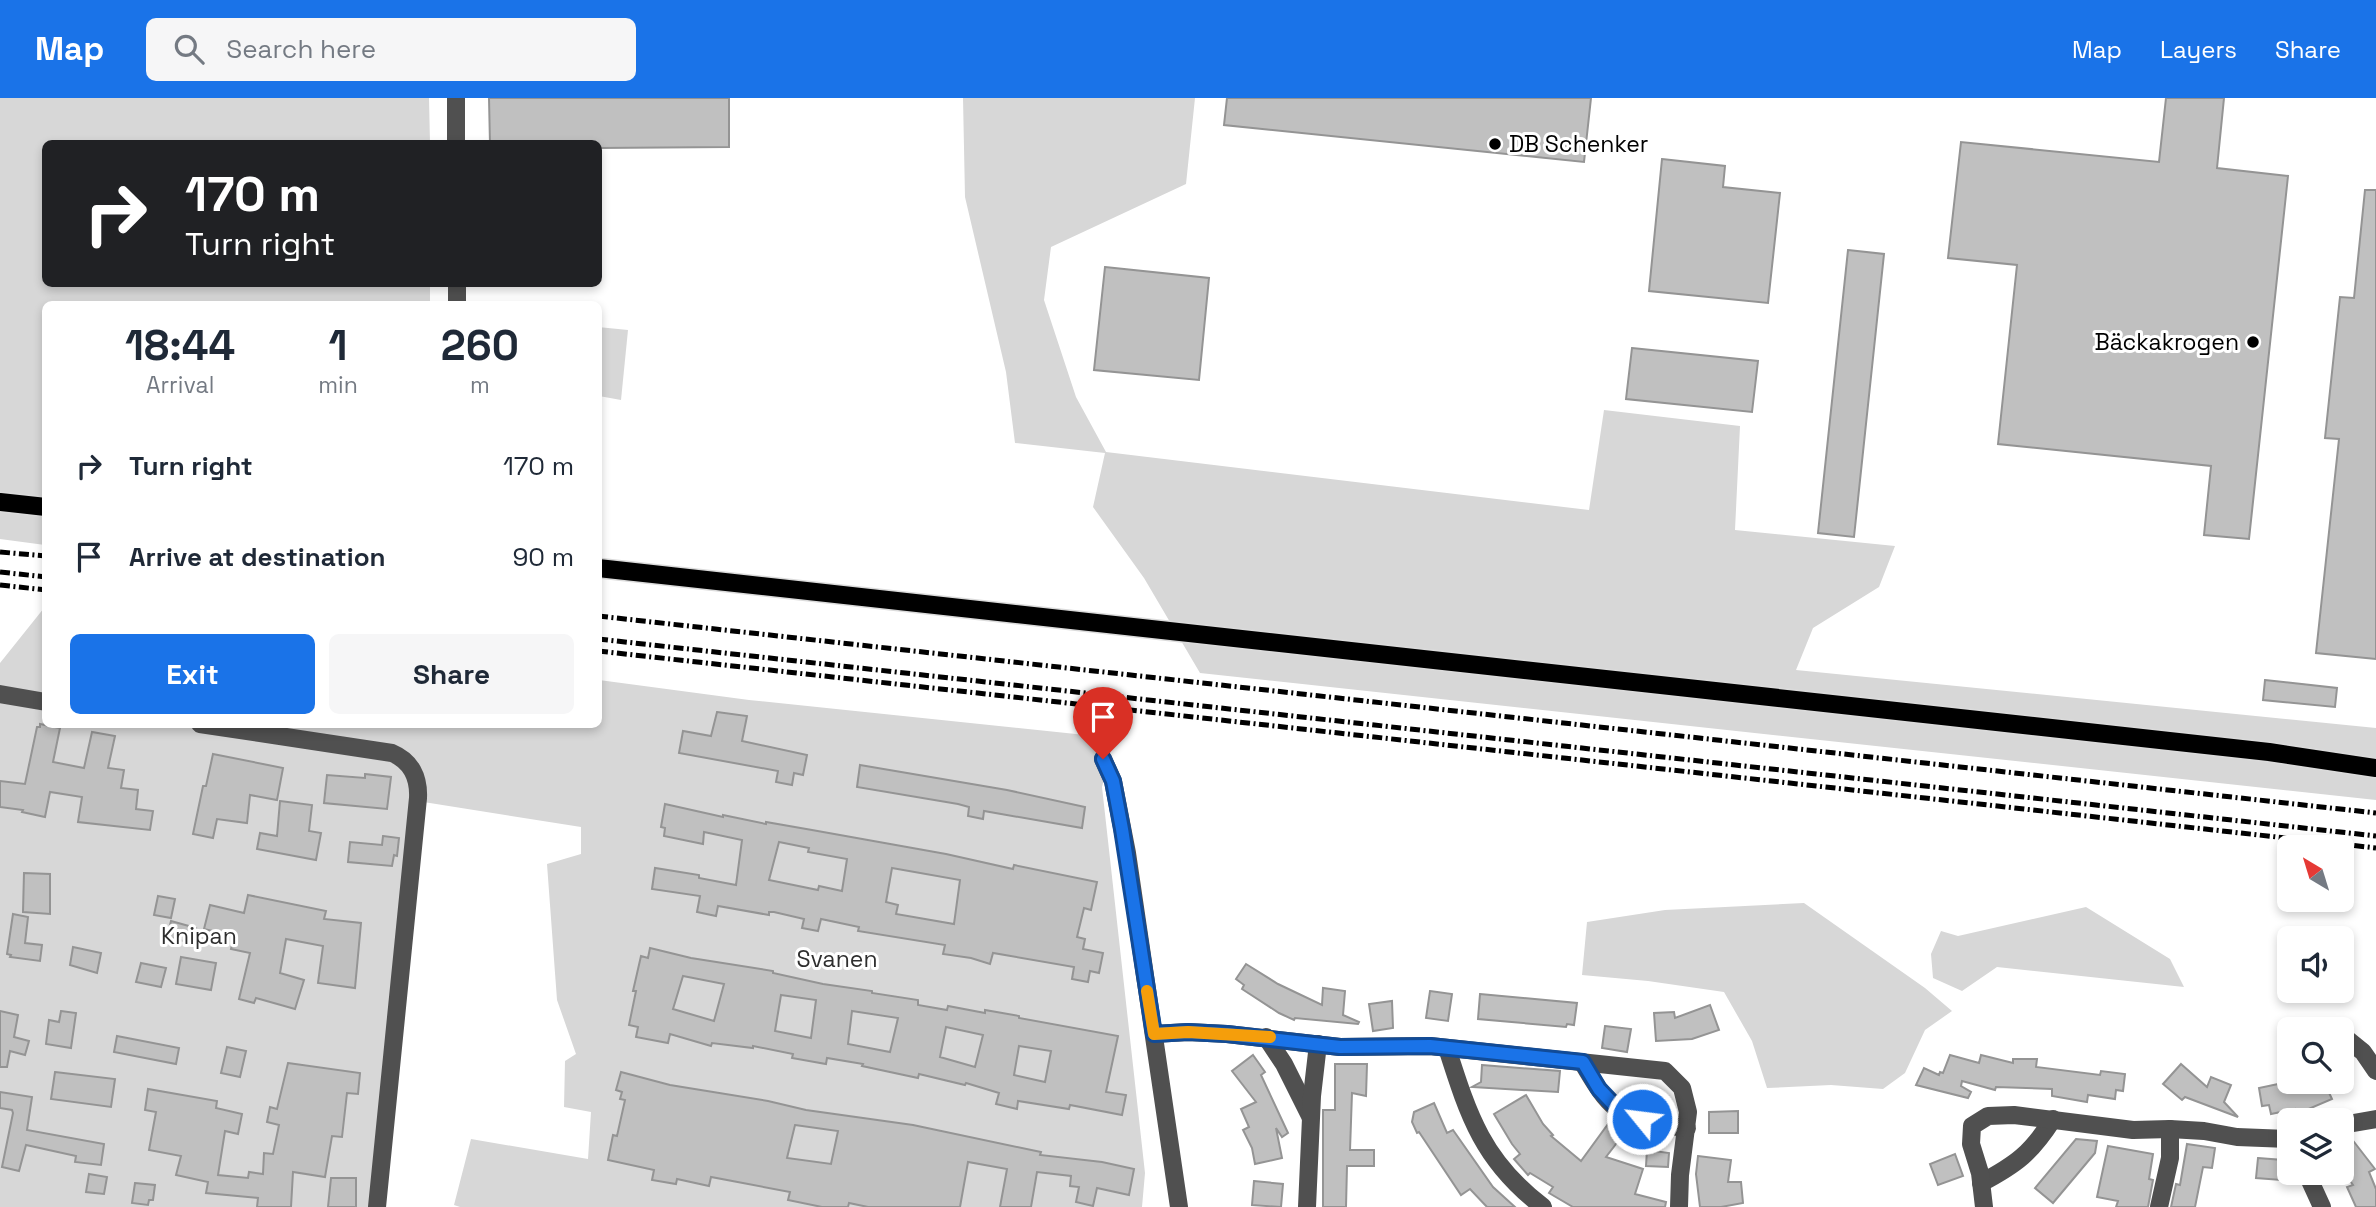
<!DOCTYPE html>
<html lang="en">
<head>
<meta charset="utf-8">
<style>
	body { margin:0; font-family:"Space Grotesk",sans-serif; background:#f6f6f7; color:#1f2937; height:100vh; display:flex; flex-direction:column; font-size:26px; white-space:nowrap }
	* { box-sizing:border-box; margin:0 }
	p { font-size:23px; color:#747a83 }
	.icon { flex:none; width:38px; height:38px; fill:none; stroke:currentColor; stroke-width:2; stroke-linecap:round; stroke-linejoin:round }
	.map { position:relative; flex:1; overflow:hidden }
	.panel { position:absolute; left:42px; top:203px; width:560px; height:427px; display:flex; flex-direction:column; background:#fff; border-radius:10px; box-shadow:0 4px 10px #0003 }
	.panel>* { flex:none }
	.hud { position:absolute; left:42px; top:42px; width:560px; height:147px; border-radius:10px; box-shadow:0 4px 10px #0003; background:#202124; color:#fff; overflow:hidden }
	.needle { width:46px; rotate:322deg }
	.fabs { position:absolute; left:2277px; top:737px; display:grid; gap:14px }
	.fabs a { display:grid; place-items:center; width:77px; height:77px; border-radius:10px; background:#fff; box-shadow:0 4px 10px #0003; font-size:35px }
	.pin { position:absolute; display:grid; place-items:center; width:60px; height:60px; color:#fff; margin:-72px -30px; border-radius:50% 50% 50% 0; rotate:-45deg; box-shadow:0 0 7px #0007 }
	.pin .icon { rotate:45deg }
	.me { position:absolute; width:77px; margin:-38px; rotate:299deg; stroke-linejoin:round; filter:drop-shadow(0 0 5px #0008) }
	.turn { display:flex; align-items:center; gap:24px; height:147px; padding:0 28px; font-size:32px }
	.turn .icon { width:91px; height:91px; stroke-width:2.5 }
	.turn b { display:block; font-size:49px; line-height:60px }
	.eta { display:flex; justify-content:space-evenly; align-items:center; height:119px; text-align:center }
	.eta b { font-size:42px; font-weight:800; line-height:49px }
	.action { display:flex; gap:14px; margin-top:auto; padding:14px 28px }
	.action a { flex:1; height:80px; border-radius:10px; background:#1a73e8; color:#fff; font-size:28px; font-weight:800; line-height:80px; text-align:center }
	.action a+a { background:#f6f6f7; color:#1f2937 }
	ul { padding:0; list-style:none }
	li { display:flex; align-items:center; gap:21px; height:91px; padding:0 28px }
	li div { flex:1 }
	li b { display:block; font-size:26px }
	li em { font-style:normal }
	header { display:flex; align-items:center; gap:42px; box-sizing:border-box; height:98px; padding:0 35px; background:#1a73e8; color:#fff }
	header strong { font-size:33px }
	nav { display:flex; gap:38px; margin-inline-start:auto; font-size:24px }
	.search { width:490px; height:63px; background:#f6f6f7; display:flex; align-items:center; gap:18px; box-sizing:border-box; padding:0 24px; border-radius:10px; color:#747a83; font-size:26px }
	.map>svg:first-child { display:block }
	.green { fill:#d7d7d7 }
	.building { fill:#c0c0c0; stroke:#949494; stroke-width:2; fill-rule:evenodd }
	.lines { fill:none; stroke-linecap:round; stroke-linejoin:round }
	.major-casing { stroke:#dbdbdb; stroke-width:21 }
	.minor { stroke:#505050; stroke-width:18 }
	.major { stroke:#000; stroke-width:18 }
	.rail { stroke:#000; stroke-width:5; stroke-dasharray:10 3.5 2 3.5; stroke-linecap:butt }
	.route-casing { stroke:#114b97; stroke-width:18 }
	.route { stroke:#1a73e8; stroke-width:12 }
	.slow { stroke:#f59e0b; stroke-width:12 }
	.poi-dot { fill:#000; stroke:#fff; stroke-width:2.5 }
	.labels { text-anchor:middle; stroke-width:6; stroke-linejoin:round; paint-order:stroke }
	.poi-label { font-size:23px; fill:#000; stroke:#fff; text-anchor:start }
	.park-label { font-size:23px; fill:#2e2e2e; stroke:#fff }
</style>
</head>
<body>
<header>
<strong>Map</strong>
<div class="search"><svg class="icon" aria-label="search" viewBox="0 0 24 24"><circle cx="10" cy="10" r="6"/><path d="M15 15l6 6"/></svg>Search here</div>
<nav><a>Map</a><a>Layers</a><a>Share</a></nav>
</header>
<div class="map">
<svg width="2376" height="1109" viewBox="0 0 2376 1109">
	<rect width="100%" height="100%" fill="#fff"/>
	<g class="green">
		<polygon points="0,0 429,0 430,45 46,46 46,186 430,186 430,206 46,206 45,447 0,441"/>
		<polygon points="963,0 1195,0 1186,86 1051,149 1044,202 1076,299 1106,354 1589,412 1604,312 1740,328 1735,432 1895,448 1879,489 1813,530 1796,572 2376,630 2376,702 1200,575 1144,480 1093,409 1105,355 1015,345 1006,274 965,99"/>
		<polygon points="598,229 628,232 621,302 599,298"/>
		<polygon points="44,510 45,510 46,626 598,626 599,582 749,602 1114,640 1102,689 1145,1075 1142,1109 460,1109 454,1107 471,1041 588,1061 591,1014 564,1009 565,963 576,956 557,902 547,766 581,756 581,729 411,702 377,1109 0,1109 0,565"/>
		<polygon points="1804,805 1925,890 1952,913 1925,932 1905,975 1883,991 1831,987 1767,990 1752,943 1724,894 1648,883 1582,877 1587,824 1665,812"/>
		<polygon points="2086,809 2170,861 2184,889 1997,869 1962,893 1933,880 1931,856 1941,833 1958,838"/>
	</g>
	<g class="building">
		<polygon points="489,0 729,0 729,49 598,50 598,46 490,46"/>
		<polygon points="1227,0 1591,0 1584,64 1224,27"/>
		<polygon points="2166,0 2224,0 2217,70 2288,78 2249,441 2204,437 2211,368 1998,346 2017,167 1948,160 1961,44 2159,64"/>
		<polygon points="1662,61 1725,68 1723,89 1780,95 1768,205 1649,193"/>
		<polygon points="2365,92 2376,92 2376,561 2316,555 2339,341 2325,340 2340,199 2354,200"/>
		<polygon points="1848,152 1884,156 1854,439 1818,435"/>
		<polygon points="1105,169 1209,180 1199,282 1094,272"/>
		<polygon points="1632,250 1758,263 1752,314 1626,301"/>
		<polygon points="2265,582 2337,590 2335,609 2263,602"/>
		<polygon points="717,614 747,618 742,643 807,657 803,677 794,675 792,687 776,684 778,673 679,655 683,633 711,638"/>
		<polygon points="40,626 60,630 53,664 84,670 92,634 115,638 108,670 124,672 121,690 138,692 136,711 153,713 150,732 78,724 82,699 50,694 45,719 22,714 23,712 0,709 0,683 25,686 37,629 40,629"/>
		<polygon points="213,656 283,670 277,702 250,697 247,725 217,721 213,740 193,736 203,688 206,688"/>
		<polygon points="860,667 1007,692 1085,709 1082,730 984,713 983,721 968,718 969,709 958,706 857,689"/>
		<polygon points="365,676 391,679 387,711 324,705 327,677 365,680"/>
		<polygon points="280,703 312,707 309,733 321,735 316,762 257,751 260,735 277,738"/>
		<path d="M665,706l58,13v-2l43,9v-2l46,8 134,24 67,15 1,-4 83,17 -6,28 -7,-2 -7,29 8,2 -2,10 20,4 -4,20 -9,-2 -2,11 -16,-3 2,-12 -81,-14 -3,11 -19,-6 -28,-4 2,-9 -87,-14 1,-4 -38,-8 -3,12 -16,-3 2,-9 -30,-7h-5v3l-51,-9 -2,10 -19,-4 3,-16 -48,-7 3,-21 44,7v3l37,7 6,-45 -38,-8 -1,12 -39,-8 1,-8 -4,-1zM779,744l30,6 -1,4 39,7 -5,32 -23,-5 -1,4 -49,-10zM892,770l68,12 -6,44 -58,-10 2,-9 -12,-3z"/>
		<polygon points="383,738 399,740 397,758 394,757 392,768 348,764 350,744 382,747"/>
		<polygon points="24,775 50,776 50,816 23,814"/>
		<polygon points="248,797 326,813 324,821 361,825 355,890 318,885 323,848 286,841 280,875 304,882 295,911 256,900 254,905 239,901 250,855 231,851 234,838 204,831 210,807 244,815"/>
		<polygon points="158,798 175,801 171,820 154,817"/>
		<polygon points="13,816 28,819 25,845 42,847 40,863 10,859 11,857 7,856"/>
		<polygon points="171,823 196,830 192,845 167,839"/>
		<polygon points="73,849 101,855 97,875 70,867"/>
		<path d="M650,850l41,10 82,13v2l50,11 49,7v2l46,7v5l29,5 1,-4 37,7v-3l34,6v2l99,18 -12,56 20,3 -4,20 -52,-10 -1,4 -51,-8 -1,8 -21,-5 3,-11 -33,-10 -1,2 -46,-11 -1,4 -56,-12 1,-2 -36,-6 -1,6 -34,-6 1,-4 -40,-8v2l-41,-5 -1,3 -41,-12 -2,9 -32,-6 2,-10 -9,-2 7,-34h-3l8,-35 7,2zM683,878l41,8 -10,37 -41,-12zM781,897l35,5 -5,38 -36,-7zM852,913l46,7 -8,34 -42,-8zM946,929l37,8 -8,32 -35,-10zM1019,948l32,5 -6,31 -31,-7z"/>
		<polygon points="181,859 216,865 211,892 176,886"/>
		<polygon points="141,865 166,870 161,889 136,884"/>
		<polygon points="1246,866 1278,886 1322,907 1323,890 1345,893 1343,917 1359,924 1358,926 1295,920 1294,922 1279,915 1242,891 1244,887 1236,881"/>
		<polygon points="1430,893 1452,896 1448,923 1426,920"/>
		<polygon points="1480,896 1577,905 1574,927 1567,926 1566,929 1478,921"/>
		<polygon points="1392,903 1393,930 1373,933 1369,906"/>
		<polygon points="1710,907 1719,932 1692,941 1656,943 1654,915 1674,914 1675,920"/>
		<polygon points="0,913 18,917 14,939 29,943 25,957 10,953 7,969 0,969"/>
		<polygon points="61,913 76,915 71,950 46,946 49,922 59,924"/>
		<polygon points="1605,928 1631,931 1627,954 1602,950"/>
		<polygon points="117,938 179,950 176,966 114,954"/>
		<polygon points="227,949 246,953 240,979 221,975"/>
		<polygon points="1253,957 1265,974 1261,977 1288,1035 1282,1039 1276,1030 1282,1060 1255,1066 1252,1050 1243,1032 1249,1029 1241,1011 1256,1004 1232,973"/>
		<polygon points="1950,957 1979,965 1981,957 2013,965 2013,961 2037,961 2036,969 2100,977 2101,973 2125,976 2123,993 2116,992 2115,1001 2088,997 2087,1004 2052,998 2052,991 1996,989 1995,992 1962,983 1961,988 1971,994 1968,1000 1916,987 1924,970 1939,977 1940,974 1943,975"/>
		<polygon points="288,965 360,975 358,996 347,995 342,1039 332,1038 325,1079 293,1074 291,1109 257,1109 258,1100 206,1095 208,1084 176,1077 181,1058 149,1052 156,1014 145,1012 148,991 217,1003 216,1010 242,1016 238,1036 225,1033 218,1077 248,1080 249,1074 263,1076 264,1055 273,1056 279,1027 267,1024 270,1009 277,1011"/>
		<polygon points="1335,966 1367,966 1366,998 1352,995 1350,1052 1374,1052 1374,1068 1347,1068 1346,1109 1323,1109 1323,1012 1335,1012"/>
		<polygon points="2181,966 2207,989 2211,979 2231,987 2224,1004 2238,1019 2185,999 2182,1002 2163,986"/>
		<polygon points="1482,967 1560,973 1558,994 1472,989 1481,984"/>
		<polygon points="55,974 115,981 111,1009 51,1001"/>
		<path d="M621,974l49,13 98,16 38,9 107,15 128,27 -1,3 62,7 32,7 -5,26 -32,-7 -4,18 -17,-4 3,-15 -9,-1 1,-10 -34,-4 -6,35h-31l7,-38 -39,-7 -8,45h-92l-19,-4 -1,4h-26l-34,-7 2,-8 -79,-15 -2,9 -32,-7 -1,5 -24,-4 2,-10 -46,-10 5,-25 4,1 8,-36 -5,-1 2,-7 -6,-2zM795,1027l43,6 -7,33 -44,-6z"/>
		<polygon points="2311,984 2324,984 2332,1001 2297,1016 2295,1011 2271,1016 2269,1007 2262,1008 2259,990 2283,985 2285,994"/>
		<polygon points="0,994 32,999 27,1032 104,1046 101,1067 75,1064 76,1058 26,1047 19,1073 2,1069 13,1015 12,1012 0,1010"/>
		<polygon points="1526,997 1543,1026 1553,1037 1551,1038 1581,1063 1611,1022 1626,1033 1606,1059 1643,1071 1635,1096 1666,1104 1665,1109 1573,1109 1549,1095 1553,1089 1530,1075 1528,1077 1514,1061 1520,1056 1512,1046 1494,1016"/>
		<polygon points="1434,1005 1447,1035 1453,1032 1493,1089 1515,1109 1487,1109 1470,1091 1461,1097 1419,1034 1417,1035 1412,1024 1414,1014"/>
		<polygon points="1738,1013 1738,1035 1709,1035 1709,1014"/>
		<polygon points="2351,1040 2375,1071 2369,1074 2376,1091 2376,1109 2356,1109 2347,1089 2353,1087 2342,1072 2342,1045"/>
		<polygon points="2076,1041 2097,1043 2095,1055 2053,1105 2035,1090"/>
		<polygon points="2187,1046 2215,1050 2212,1070 2203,1069 2195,1109 2171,1109 2176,1086 2180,1087"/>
		<polygon points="2108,1048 2153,1056 2149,1081 2153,1082 2148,1109 2116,1109 2118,1103 2097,1099"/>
		<polygon points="1647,1052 1669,1055 1668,1069 1646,1068"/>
		<polygon points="1955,1056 1963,1078 1938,1087 1930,1066"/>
		<polygon points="1698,1058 1731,1062 1728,1084 1741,1084 1743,1105 1721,1109 1700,1109 1696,1076"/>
		<polygon points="2258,1060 2283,1062 2281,1082 2256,1080"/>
		<polygon points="89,1076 107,1079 104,1096 86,1094"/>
		<polygon points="331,1080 356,1080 356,1109 328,1109"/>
		<polygon points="1254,1083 1283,1086 1281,1109 1252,1107"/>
		<polygon points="135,1085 155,1087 153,1102 149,1102 148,1107 132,1105"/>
	</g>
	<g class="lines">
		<defs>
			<g id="major">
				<polyline points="0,404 46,409"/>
				<polyline points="598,470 2269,654 2376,670"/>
			</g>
		</defs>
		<use href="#major" class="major-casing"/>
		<g class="minor">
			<polyline points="456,0 456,46"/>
			<polyline points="457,186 457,206"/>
			<polyline points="0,596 46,604"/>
			<path d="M200,626l192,29c19,8 27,24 26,45l-41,409"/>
			<polyline points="1103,661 1113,683 1127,755 1179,1109"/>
			<polyline points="1154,936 1188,934 1227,936 1340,949 1430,948 1665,973 1682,990 1688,1014 1680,1077 1679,1109"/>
			<polyline points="2342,937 2363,954 2376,973"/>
			<polyline points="1266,939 1284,966 1310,1018"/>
			<path d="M1447,950c22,69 36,113 96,159"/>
			<path d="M1582,964c10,16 19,34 34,46 18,14 48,18 71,20"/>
			<polyline points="2342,1027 2376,1021"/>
			<polyline points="2306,1074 2322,1109"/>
			<path d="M1981,1085c36,-19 50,-30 72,-64"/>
			<polyline points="1307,1109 1312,998 1318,946"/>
			<polyline points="1984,1109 1980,1075 1971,1046 1972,1028 1988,1018 2014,1017 2133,1032 2170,1031 2204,1033 2237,1039 2289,1041"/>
			<polyline points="2159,1109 2170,1060 2170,1031"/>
		</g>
		<use href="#major" class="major"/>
		<g class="rail">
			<polyline points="0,454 46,458"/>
			<polyline points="0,474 46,479"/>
			<polyline points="0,487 46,492"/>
			<polyline points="598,518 2376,715"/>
			<polyline points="598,541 2376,738"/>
			<polyline points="598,553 2376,750"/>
		</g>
	</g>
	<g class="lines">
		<defs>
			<polyline id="route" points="1103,661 1113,683 1122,731 1154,936 1188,934 1227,936 1340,949 1430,948 1583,964 1599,991 1617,1010 1642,1021"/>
		</defs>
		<use href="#route" class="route-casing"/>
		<use href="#route" class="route"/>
		<polyline class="slow" points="1147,893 1154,936 1188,934 1270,939"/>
	</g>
	<g class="poi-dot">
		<circle cx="1495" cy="46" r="7"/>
		<circle cx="2253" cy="244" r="7"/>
	</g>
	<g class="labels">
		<g class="poi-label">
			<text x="1509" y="54">DB Schenker</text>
			<text x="2239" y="252" text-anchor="end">Bäckakrogen</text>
		</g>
		<g class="park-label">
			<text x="199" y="846">Knipan</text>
			<text x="837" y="869">Svanen</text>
		</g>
	</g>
</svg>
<div class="fabs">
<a><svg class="needle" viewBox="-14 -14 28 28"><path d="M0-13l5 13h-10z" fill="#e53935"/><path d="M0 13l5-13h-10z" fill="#747a83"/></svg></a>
<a><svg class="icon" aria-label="sound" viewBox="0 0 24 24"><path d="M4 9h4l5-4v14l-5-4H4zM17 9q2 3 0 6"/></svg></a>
<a><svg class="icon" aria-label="search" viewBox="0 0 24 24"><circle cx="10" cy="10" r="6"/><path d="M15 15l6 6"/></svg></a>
<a><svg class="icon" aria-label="layers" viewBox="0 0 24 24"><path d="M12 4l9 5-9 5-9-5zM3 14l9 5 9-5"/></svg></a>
</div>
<div class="pin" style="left:1103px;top:661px;background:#d93025"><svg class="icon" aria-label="arrive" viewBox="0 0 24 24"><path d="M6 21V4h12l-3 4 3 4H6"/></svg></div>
<svg class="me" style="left:1642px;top:1021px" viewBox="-20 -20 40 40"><circle r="17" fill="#1a73e8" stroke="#fff" stroke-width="3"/><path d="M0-11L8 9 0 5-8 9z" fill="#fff"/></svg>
<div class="hud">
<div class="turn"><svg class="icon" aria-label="right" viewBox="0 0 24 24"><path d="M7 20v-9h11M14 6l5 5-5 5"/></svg><div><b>170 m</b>Turn right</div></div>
</div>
<section class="panel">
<div class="eta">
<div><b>18:44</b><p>Arrival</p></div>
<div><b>1</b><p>min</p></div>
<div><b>260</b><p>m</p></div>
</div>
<ul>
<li><svg class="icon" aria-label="right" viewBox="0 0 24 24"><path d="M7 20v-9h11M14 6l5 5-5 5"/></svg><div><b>Turn right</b></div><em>170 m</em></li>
<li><svg class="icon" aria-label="arrive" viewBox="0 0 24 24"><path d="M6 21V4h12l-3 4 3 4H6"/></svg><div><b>Arrive at destination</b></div><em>90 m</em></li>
</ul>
<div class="action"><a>Exit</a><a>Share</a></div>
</section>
</div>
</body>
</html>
